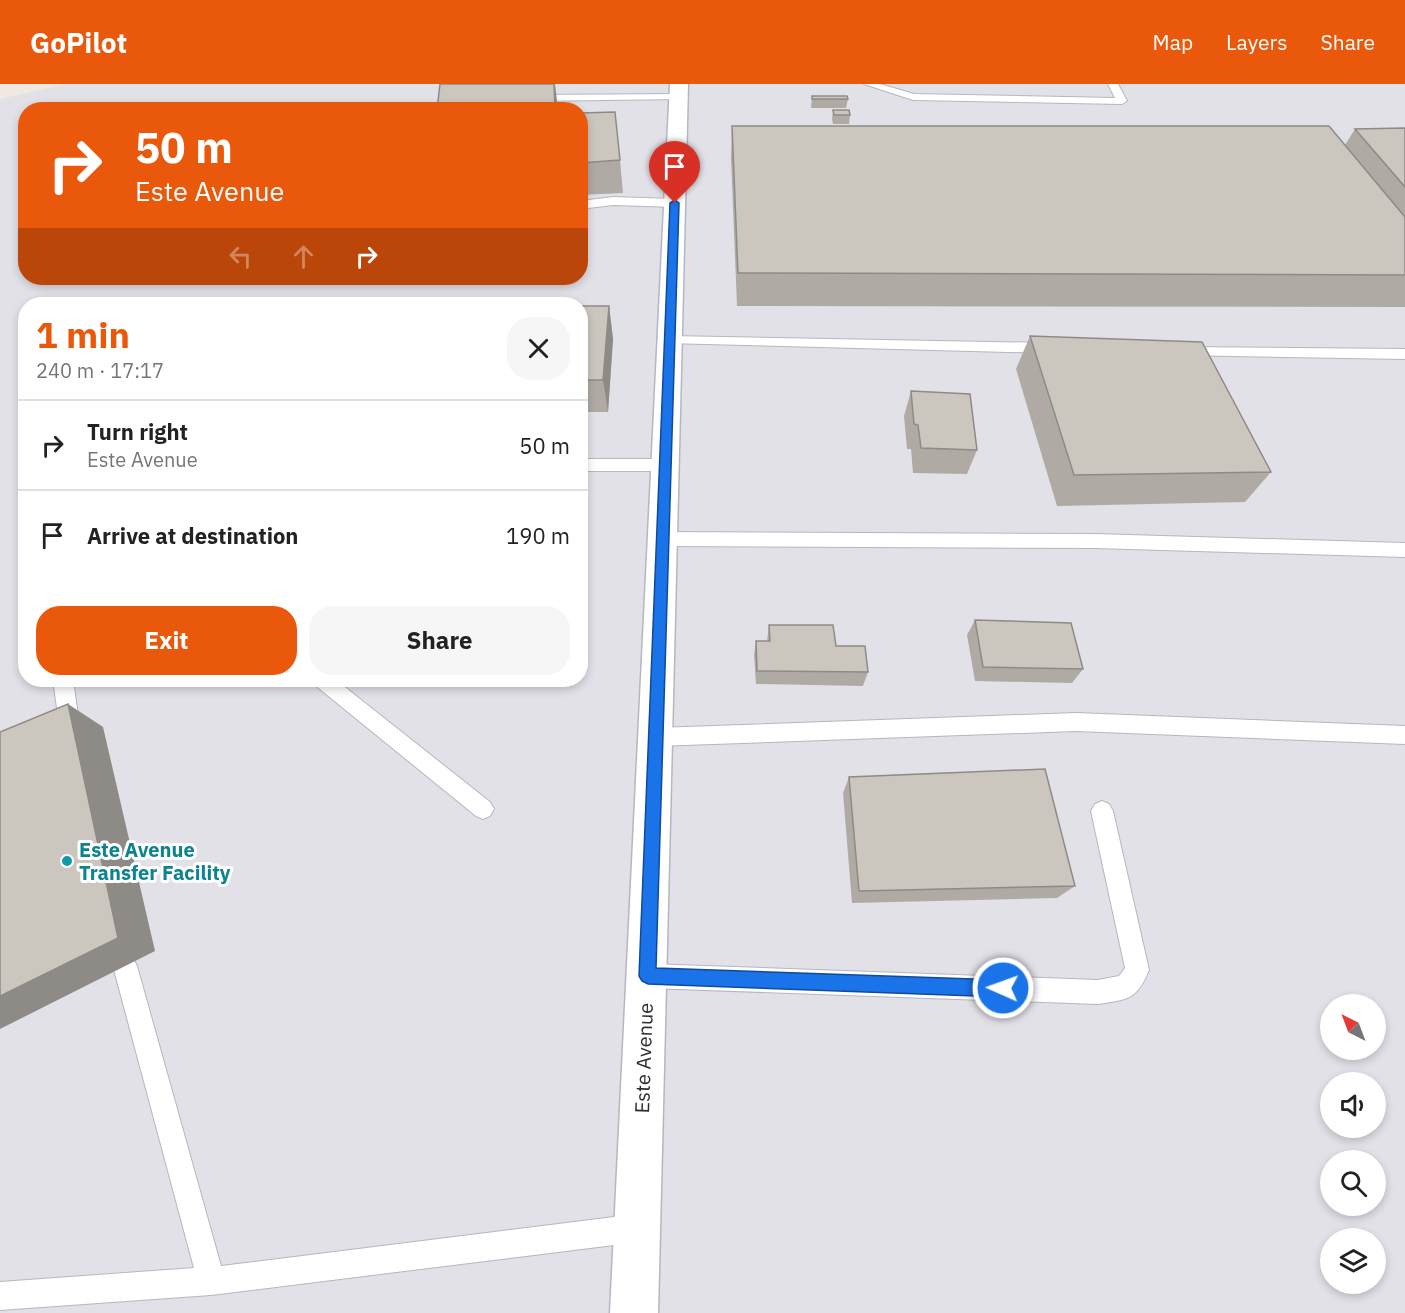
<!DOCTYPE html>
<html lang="en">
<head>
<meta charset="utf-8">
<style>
	body { margin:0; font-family:"IBM Plex Sans",sans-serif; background:#f6f6f6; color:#222; height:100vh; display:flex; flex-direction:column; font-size:22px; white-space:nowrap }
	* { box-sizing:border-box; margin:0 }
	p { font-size:20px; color:#767676 }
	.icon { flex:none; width:33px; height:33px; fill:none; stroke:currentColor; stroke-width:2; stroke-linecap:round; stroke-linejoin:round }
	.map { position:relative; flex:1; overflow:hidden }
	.panel { position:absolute; left:18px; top:213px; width:570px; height:390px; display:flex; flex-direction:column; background:#fff; border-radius:24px; box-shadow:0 3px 9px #0003 }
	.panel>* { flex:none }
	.top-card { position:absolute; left:18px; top:18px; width:570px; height:183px; border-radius:24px; box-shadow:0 3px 9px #0003; background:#ea580c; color:#fff; overflow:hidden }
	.needle { width:39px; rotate:318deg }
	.controls { position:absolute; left:1320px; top:910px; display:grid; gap:12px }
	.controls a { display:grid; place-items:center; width:66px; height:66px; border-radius:50%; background:#fff; box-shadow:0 3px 9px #0003; font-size:30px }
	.pin { position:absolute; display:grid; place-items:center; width:51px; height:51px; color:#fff; margin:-62px -26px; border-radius:50% 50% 50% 0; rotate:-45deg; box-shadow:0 0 6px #0007 }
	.pin .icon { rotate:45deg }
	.me { position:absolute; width:66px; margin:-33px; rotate:272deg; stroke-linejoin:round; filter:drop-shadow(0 0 4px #0008) }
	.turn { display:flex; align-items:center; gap:21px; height:126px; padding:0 18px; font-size:27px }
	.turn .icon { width:78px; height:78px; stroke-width:2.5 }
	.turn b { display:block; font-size:42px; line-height:51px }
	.lanes { display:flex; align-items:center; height:57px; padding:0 18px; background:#0003; justify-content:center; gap:30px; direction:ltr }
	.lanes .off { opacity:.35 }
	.round { display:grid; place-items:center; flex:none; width:63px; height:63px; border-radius:24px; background:#f6f6f6 }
	.headline { display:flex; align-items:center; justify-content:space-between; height:102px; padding:0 18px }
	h1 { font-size:36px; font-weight:700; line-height:45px; color:#ea580c }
	.cta { display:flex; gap:12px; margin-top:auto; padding:12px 18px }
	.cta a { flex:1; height:69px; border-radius:24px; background:#ea580c; color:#fff; font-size:24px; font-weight:700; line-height:69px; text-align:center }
	.cta a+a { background:#f6f6f6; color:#222 }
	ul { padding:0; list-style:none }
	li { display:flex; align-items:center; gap:18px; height:90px; padding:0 18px; border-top:2px solid #e0e0e0 }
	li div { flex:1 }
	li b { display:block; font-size:22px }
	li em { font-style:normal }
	header { display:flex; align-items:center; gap:36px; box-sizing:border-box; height:84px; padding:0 30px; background:#ea580c; color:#fff }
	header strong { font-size:28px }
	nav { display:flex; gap:33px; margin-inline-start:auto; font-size:21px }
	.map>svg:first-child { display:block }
	.industrial { fill:#e3e1e8; fill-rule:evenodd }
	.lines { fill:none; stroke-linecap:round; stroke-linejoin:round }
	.lane-casing { stroke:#b4b7c1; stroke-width:2 }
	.secondary-casing { stroke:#b4b7c1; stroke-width:3 }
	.lane { fill:#fff; fill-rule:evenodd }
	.secondary { fill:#fff; fill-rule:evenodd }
	.wall { fill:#afaba4 }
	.shaded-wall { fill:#8e8b86 }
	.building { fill:#cbc7bf; stroke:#8e8b86; stroke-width:1.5 }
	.route { fill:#1a73e8; stroke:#114b97; stroke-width:1.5 }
	.culture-dot { fill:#0f9aa8; stroke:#fff; stroke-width:2 }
	.labels { text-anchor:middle; stroke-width:6; stroke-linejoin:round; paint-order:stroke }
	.culture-label { font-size:20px; font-weight:bold; fill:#0d838f; stroke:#fff; text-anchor:start }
	.street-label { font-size:20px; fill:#2e2e2e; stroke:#fff }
</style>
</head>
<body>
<header>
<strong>GoPilot</strong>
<nav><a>Map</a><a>Layers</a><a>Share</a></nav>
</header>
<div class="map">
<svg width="1405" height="1229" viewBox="0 0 1405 1229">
	<rect width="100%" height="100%" fill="#efe9e1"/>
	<path class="industrial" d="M65,0h1340v1229h-1405v-1214zM26,26h554v168h-554zM26,220h554v376h-554zM1330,921h46v45h-46zM1330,999h46v45h-46zM1330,1077h46v45h-46zM1330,1155h46v45h-46z"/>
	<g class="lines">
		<defs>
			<g id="lane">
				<polygon points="864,0 880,0 914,10 1115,14 1108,0 1118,0 1127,17 1122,20 913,16"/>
				<polygon points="678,10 683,13 682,15 532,17 527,14 532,11"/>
				<polygon points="613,113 675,115 681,119 675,123 613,121 580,125 580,117"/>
				<polygon points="670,252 1051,259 1058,264 1051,269 665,259 663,256 665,253"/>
				<polygon points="1182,263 1405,265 1405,275 1177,271 1175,268"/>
				<polygon points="580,375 665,375 671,377 673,381 671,385 665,387 580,387"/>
				<polygon points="662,448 1095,450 1405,459 1405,473 1095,464 662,462 656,460 653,455 656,450"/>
				<polygon points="53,596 73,596 80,645 77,651 70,654 63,651 60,645"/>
				<polygon points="313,596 336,596 490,718 494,725 490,732 483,735 476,732 316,602"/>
				<polygon points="1076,629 1405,642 1405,660 1076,647 656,662 649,659 646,653 649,647 656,644"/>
				<path d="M1102,717l7,3 4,7 36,159c-13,31 -21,29 -51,34l-450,-16 -8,-4 -4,-8 4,-8 8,-4 450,16 21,-4 6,-8 -34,-157 4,-7z"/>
				<polygon points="125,870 133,874 137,882 221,1182 638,1130 648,1134 652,1144 648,1154 638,1158 211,1211 0,1226 0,1198 194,1184 113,882 117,874"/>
			</g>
			<polygon id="secondary" points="670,0 688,0 658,1229 610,1229"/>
		</defs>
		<use href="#lane" class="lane-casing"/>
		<use href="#secondary" class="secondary-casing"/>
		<use href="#lane" class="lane"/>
		<use href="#secondary" class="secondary"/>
	</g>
	<g class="wall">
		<polygon points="812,12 848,15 846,24 811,24"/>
		<polygon points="833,26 850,31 849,40 833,40 832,35"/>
		<polygon points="580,29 620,76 623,109 580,111"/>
		<polygon points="732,42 1345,61 1355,45 1405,44 1405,223 737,222 731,74"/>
		<polygon points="580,222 609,222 613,255 608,328 580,328"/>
		<polygon points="1030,252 1271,388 1245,418 1057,422 1016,285"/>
		<polygon points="911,307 977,366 967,390 913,389 911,365 907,365 904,332"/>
		<polygon points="975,536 1083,585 1072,599 975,597 967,551"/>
		<polygon points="769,541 868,588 863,602 756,600 754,571 756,557 767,557"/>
		<polygon points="849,693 1075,802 1057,814 852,819 843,709"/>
	</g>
	<g class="shaded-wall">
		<polygon points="554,0 555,0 558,26 555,26"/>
		<polygon points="609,222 613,255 608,328 603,296"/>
		<polygon points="68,620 103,643 155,867 0,945 0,912"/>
	</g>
	<g class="building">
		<polygon points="440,0 554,0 555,26 437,26"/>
		<polygon points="812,12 847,12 848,15 812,15"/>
		<polygon points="833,26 849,26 850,31 834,31"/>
		<polygon points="615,28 620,76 580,79 580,29"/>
		<polygon points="732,42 1329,42 1405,133 1405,191 738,189"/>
		<polygon points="1405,44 1405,103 1355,45"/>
		<polygon points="580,222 609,222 603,296 580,296"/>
		<polygon points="1030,252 1202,258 1271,388 1074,391"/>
		<polygon points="911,307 970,310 977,366 921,364 918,341 914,340"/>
		<polygon points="975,536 1071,539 1083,585 983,583"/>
		<polygon points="769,541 833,541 836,562 865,562 868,588 757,587 756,557 770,557"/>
		<polygon points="68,620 118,854 0,912 0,648"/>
		<polygon points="1045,685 1075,802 859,807 849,693"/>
	</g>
	<polygon class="route" points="675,116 679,119 656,884 1003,896 1009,899 1011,904 1009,910 1003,913 648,900 642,897 639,892 670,119"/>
	<circle class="culture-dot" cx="67" cy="777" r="6"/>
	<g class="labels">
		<g class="culture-label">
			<text x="79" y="773">Este Avenue<tspan x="79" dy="23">Transfer Facility</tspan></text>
		</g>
		<g class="street-label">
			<text transform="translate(644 974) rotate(-88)" y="7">Este Avenue</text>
		</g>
	</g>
</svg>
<div class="controls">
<a><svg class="needle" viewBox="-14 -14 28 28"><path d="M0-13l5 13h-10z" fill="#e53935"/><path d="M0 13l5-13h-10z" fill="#767676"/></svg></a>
<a><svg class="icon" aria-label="sound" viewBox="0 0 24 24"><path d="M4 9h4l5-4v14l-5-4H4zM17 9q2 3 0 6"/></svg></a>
<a><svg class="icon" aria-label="search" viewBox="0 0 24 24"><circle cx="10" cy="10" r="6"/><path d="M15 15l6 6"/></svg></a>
<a><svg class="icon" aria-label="layers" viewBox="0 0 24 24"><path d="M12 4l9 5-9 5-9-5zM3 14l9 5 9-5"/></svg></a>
</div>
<div class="pin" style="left:675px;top:119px;background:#d93025"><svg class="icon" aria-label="arrive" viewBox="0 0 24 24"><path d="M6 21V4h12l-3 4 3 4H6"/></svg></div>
<svg class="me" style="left:1003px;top:904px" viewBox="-20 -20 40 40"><circle r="17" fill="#1a73e8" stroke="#fff" stroke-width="3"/><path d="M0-11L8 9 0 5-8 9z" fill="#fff"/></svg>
<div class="top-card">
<div class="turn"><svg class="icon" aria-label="right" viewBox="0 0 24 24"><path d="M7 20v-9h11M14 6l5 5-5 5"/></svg><div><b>50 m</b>Este Avenue</div></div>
<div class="lanes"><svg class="icon off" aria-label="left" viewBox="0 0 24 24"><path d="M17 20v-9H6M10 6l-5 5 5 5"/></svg><svg class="icon off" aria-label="ahead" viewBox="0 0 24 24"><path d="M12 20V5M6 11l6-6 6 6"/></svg><svg class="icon" aria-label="right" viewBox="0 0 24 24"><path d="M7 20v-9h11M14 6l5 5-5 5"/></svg></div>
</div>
<section class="panel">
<div class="headline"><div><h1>1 min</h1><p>240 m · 17:17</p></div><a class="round"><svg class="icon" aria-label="close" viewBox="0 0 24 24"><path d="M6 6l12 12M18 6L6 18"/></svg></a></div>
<ul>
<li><svg class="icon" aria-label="right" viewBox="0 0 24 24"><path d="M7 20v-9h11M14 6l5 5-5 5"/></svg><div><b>Turn right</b><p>Este Avenue</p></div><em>50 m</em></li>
<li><svg class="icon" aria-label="arrive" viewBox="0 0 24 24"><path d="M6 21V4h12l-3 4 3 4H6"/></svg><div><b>Arrive at destination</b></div><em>190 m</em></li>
</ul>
<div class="cta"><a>Exit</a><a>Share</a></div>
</section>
</div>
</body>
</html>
